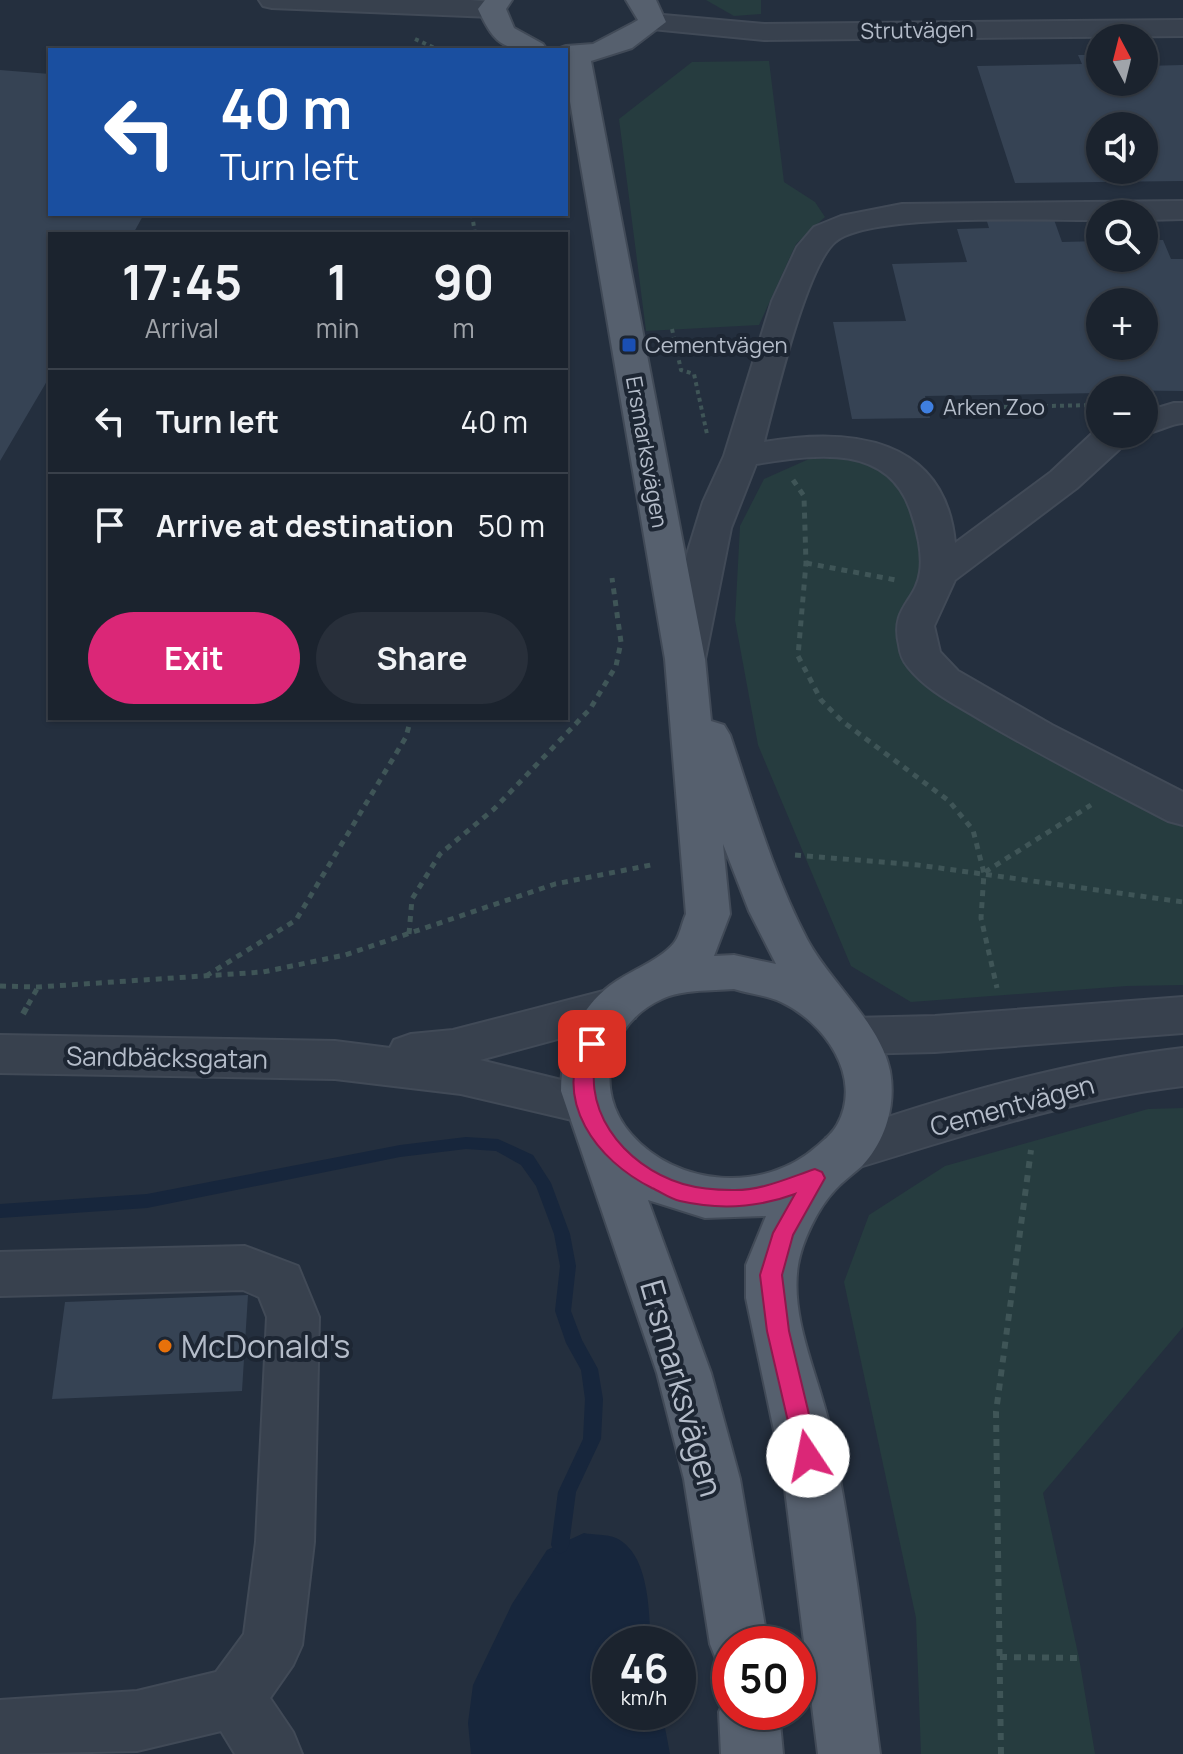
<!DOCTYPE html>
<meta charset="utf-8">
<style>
:root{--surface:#1b232e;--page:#282f3a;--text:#f1f3f6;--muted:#a0a4aa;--line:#39404a;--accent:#db2777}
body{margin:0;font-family:Manrope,sans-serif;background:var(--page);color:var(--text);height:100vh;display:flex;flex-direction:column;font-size:30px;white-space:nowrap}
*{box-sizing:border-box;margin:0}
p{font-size:26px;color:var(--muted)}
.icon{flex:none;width:44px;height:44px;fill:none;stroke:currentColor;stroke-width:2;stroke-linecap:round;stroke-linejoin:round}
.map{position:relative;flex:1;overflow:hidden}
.panel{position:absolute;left:48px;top:232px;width:520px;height:488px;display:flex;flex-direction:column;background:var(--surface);border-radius:0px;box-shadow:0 2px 6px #0004,0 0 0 2px var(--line)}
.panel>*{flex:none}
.banner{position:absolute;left:48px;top:48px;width:520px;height:168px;border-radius:0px;box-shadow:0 2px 6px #0004,0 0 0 2px var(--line);background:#1a4fa0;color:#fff;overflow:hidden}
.needle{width:52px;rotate:353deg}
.controls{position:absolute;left:1086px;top:24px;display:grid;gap:16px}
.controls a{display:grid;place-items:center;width:72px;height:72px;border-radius:50%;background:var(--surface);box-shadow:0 2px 6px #0004,0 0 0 2px var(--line);font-size:40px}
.speed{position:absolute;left:592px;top:1626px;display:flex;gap:16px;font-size:40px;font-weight:700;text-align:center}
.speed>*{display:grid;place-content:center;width:104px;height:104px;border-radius:50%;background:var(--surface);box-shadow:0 2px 6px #0004,0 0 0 2px var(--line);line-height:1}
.speed small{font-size:20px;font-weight:400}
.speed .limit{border:12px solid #d22;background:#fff;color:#111}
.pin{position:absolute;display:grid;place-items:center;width:68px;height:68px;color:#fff;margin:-34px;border-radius:16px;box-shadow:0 4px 12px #0006}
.me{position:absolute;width:88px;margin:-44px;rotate:349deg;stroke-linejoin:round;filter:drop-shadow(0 0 6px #0008)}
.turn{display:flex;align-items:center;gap:28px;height:168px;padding:0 40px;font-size:36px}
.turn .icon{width:104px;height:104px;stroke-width:2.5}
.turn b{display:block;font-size:56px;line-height:68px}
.eta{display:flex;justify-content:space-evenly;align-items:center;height:136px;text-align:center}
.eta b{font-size:48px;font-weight:700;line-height:56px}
.button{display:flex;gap:16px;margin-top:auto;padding:16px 40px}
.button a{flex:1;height:92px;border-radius:48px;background:var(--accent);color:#fff;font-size:32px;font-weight:700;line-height:92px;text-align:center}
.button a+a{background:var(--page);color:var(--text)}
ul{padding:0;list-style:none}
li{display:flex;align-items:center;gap:24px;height:104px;padding:0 40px;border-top:2px solid var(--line)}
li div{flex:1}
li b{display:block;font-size:30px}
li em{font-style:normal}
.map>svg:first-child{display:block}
.green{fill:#263c3f}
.water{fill:#17263c}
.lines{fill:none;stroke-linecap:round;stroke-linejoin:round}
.stream{fill:#17263c;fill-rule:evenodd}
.building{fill:#364354;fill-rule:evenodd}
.minor-casing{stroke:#414a57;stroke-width:4}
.major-casing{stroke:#414a57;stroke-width:4}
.path-far2{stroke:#3f5557;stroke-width:4;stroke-dasharray:4 4;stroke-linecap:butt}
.path-far1{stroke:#3f5557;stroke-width:5;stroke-dasharray:6 6;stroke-linecap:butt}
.path{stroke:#3f5557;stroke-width:6;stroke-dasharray:7 7;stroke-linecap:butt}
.minor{fill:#38414e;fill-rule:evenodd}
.major{fill:#56606e;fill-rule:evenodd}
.route{fill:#db2777;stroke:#8e194d;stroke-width:2}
.transit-dot{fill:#1a4fb4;stroke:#1d2633;stroke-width:3}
.shop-dot{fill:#3f7fe0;stroke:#1d2633;stroke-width:3}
.food-dot{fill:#e8710a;stroke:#1d2633;stroke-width:3}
.labels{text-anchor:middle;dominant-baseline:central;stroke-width:8;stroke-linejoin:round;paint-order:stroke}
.far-street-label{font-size:22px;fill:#b4bcc9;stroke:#1d2633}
.far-poi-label{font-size:22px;fill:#b4bcc9;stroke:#1d2633;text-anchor:start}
.street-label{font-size:26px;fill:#b4bcc9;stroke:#1d2633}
.near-poi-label{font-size:32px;fill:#b4bcc9;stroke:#1d2633;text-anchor:start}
.near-street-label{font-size:32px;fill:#b4bcc9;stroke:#1d2633}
</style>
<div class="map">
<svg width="1183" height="1754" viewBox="0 0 1183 1754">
<rect width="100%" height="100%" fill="#242f3e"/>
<g class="green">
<path d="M706,0H761V14L734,16Z"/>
<path d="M769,61L784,182L815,202L825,217L796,244L759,325L646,331L619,119L692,62Z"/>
<path d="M809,459H860L897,479L916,512L927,556L921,657L1183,810V985L1127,986L911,1002L851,966L758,745L735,620L740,526L764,479Z"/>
<path d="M1183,1108V1327L1043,1493L1079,1658L1095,1754H921L916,1618L844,1282L869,1215L945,1166L1148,1109Z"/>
</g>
<path class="water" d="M584,1533C593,1535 607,1534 616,1538C650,1554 649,1613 651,1644H610V1712H662L670,1754H471L468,1723L473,1685L512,1604L547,1550Z"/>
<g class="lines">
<path class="stream" d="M466,1137L498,1139L533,1155L551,1183L570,1234L576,1266L571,1311L582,1340L598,1369L603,1399L601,1439L576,1492L569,1545L566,1551L560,1554L554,1551L551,1545L558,1492L583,1439L585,1399L581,1370L566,1343L555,1311L560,1266L554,1234L536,1186L521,1165L496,1151L466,1149L400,1157L147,1208L0,1218V1204L147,1194L400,1145Z"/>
</g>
<g class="building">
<path d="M1078,55H1100V82H1144V66L1183,65V181L1015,183L977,66L1082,64ZM1100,126H1144V170H1100Z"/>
<path d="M0,70L50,74V214H144L133,234H50V376L0,461Z"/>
<path d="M1052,214L1062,242L1100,241V258H1144V240H1163L1171,259H1183V391L1100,390V393L925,396L930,418L852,419L833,322L906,321L892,264L967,262L957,229L989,228L985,215ZM1100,302H1144V346H1100Z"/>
<path d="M248,1295L242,1391L52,1399L65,1302Z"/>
</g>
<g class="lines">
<g class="minor-casing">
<g id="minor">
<path d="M259,0H470L502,3L506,9L502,15L492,17L272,8L263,6Z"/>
<path d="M652,14L764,24L1183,20V36L764,40L642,28L638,22L642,16Z"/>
<path d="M1183,201V219L1144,220V214H1100V220C1048,221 869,212 835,242C806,267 775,400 764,442C850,427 945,437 955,543L1051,472L1097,429H1100V434H1136L1077,488L955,580L934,626L940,652L958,671L1052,725L1183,792V825L1168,821C1105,788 1042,756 981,720C955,704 927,691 908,667C902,660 900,653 899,645C890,607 916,602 920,572C923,554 917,529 911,512C888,442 814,455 756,464L731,528L705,659L699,668L685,672L671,668L665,659L687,554L703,502L724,456L772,301L797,247L814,227L841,216L902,204Z"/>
<path d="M1174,403H1183V423C1169,424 1156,433 1142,434L1144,412Z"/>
<path d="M619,987L635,992L642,1005L635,1018L480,1060L602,1090L609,1104L602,1118L585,1123L461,1094L335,1079L0,1073V1035L335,1041L390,1048L394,1040L411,1034L453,1030Z"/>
<path d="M1183,997V1033L935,1052L852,1054L835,1049L828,1036L835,1023L852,1018L935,1016Z"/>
<path d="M1183,1048V1086C1066,1100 956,1138 843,1172L826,1166L818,1152L826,1138C941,1098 1061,1062 1183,1048Z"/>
<path d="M245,1246L298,1266L319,1317L314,1542L302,1645L293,1665L270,1698L293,1732L302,1754H235L221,1731L137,1751L0,1754V1700L137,1691L216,1672L244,1634L256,1542L267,1317L259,1297L243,1290L0,1296V1252Z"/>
</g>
</g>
<g class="major-casing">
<g id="major">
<path d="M485,0H512L506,9L514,28L543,44L547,50C505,50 496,48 478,9Z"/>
<path d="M626,0H656L666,22L632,48L591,61L705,659L711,721L724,725L730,735C753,803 773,874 807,939C830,983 880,1022 890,1071C896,1105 886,1140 862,1166C853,1174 843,1181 835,1190C818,1208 802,1241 798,1265C789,1322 822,1382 832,1437C853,1542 866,1648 880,1754H818L783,1473L746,1298V1265L766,1216L705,1218L648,1200L711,1373L740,1479L768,1644H730V1669L718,1664L710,1644L684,1479L657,1373L561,1091C561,1046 582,1000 623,977C638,968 663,957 674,943C680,936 682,922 686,914L665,659L566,78V50H555L566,46L593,44L633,23L638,20ZM723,844L749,911L776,964L734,955L714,956L730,914ZM734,989C749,994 767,995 781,1002C824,1022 864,1077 837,1125C832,1134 823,1141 816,1147C764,1193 677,1187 631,1134C592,1090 608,1023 662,999C683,989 711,991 734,989Z"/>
<path d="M730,1690V1712H779L783,1754H721L719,1712Z"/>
</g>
</g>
<g class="path-far2">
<path d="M415,39L439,50"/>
<path d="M472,214L475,234"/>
<path d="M672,329L681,370L694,374L707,434"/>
<path d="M956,408L1095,405"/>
</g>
<g class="path-far1">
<path d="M793,480L804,496L806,563L798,656L821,700L842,721L949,801L973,830L984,873L981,918L997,988"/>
<path d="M806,563L896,580"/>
<path d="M795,855L918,865L1183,902"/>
<path d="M985,872L1091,805"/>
<path d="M409,934L412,899L440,854L494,809L590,709L616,666L621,642L612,578"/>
<path d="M206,976L296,920L406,737L411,718"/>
<path d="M0,986L38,987L263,972L345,955L555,884L656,864"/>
<path d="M28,1005L38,987"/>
</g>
<g class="path">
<path d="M23,1014L29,1003"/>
<path d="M1000,1657L1079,1658"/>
<path d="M1001,1754L996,1412L1031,1150"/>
</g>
<use href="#minor" class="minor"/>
<use href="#major" class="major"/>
</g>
<path class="route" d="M592,1036L599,1039L601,1044C575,1105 623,1166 683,1184C697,1188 717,1190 732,1190C761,1191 788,1178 815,1169L822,1172L825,1178L793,1235L782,1275L789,1331L819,1456L816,1463L808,1467L800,1463L796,1456L767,1331L760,1275L773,1233L795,1194C757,1208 719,1210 680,1201C670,1199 661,1192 652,1188C596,1160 552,1101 585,1039Z"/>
<rect class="transit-dot" x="621" y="337" width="16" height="16" rx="4"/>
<circle class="shop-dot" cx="927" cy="407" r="8"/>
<circle class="food-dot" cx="165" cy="1346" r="8"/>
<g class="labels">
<g class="far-street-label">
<text transform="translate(917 30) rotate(-1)">Strutvägen</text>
<text transform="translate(647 452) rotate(80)">Ersmarksvägen</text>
</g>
<g class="far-poi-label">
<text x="645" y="345">Cementvägen</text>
<text x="943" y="407">Arken Zoo</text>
</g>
<g class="street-label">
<text transform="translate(167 1057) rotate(1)">Sandbäcksgatan</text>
<text transform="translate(1012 1105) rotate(-15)">Cementvägen</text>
</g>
<g class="near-poi-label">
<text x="181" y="1346">McDonald's</text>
</g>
<g class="near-street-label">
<text transform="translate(682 1388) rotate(74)">Ersmarksvägen</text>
</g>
</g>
</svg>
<div class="controls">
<a><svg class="needle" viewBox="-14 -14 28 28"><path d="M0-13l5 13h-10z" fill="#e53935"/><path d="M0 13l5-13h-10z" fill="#a0a4aa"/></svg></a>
<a><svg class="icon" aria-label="sound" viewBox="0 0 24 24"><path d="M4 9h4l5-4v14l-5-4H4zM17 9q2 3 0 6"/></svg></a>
<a><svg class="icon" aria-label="search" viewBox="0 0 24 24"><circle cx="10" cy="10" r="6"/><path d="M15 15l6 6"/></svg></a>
<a>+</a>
<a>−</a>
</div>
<div class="speed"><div>46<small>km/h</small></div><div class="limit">50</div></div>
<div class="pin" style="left:592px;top:1044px;background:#d93025"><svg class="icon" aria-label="arrive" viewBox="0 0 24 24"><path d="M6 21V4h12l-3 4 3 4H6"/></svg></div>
<svg class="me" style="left:808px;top:1456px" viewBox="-20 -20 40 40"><circle r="19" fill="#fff"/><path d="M0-13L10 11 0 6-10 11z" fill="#db2777"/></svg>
<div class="banner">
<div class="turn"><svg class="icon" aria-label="left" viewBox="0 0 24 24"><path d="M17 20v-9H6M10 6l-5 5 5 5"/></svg><div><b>40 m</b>Turn left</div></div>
</div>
<section class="panel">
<div class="eta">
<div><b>17:45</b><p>Arrival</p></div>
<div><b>1</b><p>min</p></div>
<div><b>90</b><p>m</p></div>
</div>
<ul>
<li><svg class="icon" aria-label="left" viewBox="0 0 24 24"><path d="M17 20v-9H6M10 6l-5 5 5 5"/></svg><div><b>Turn left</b></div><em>40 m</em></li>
<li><svg class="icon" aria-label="arrive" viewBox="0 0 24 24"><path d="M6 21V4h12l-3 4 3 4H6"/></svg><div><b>Arrive at destination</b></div><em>50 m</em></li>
</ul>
<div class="button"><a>Exit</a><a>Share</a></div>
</section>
</div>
